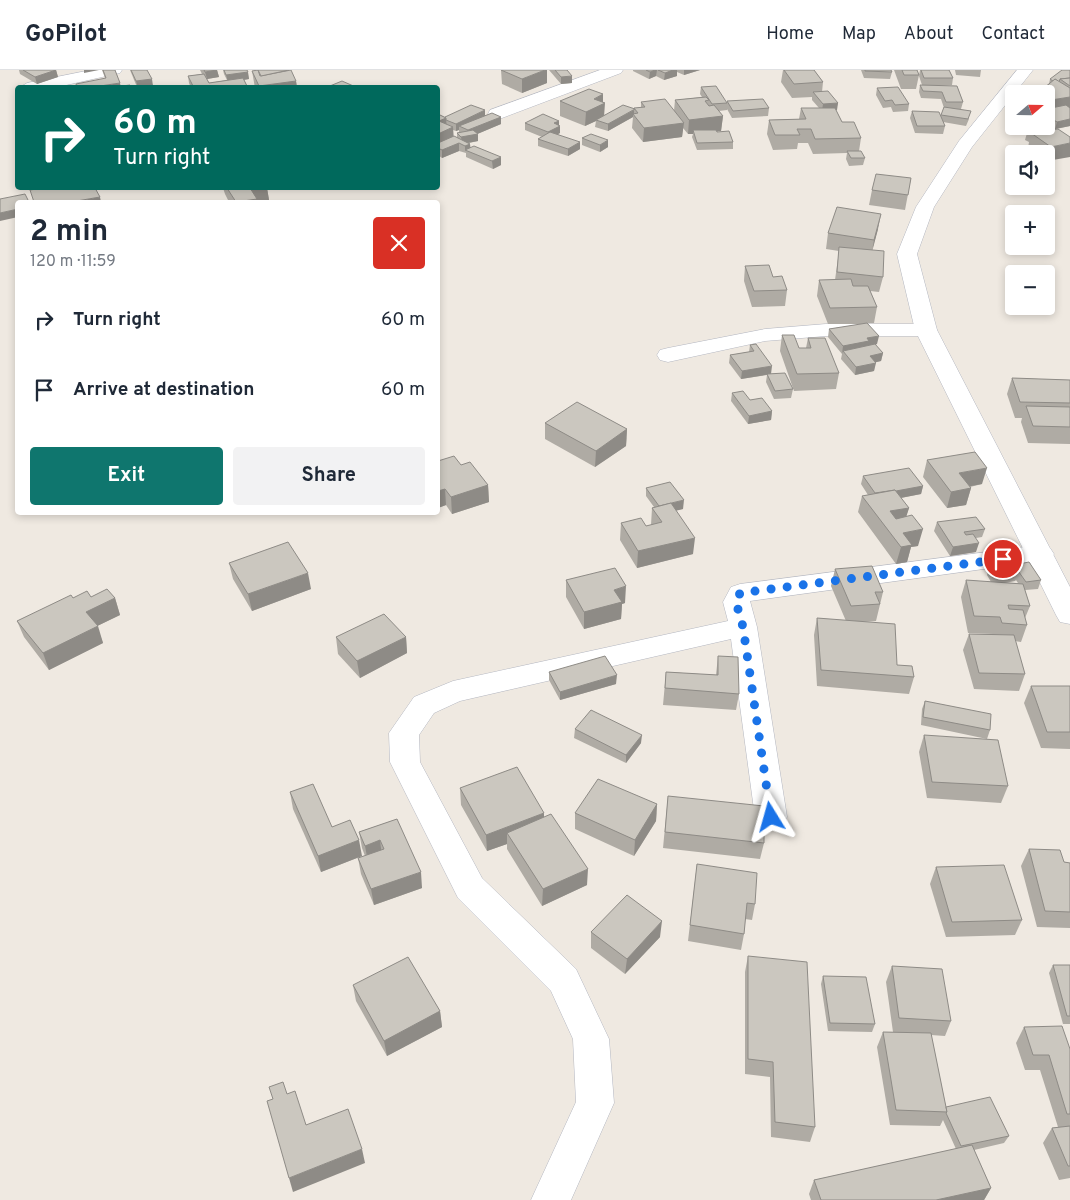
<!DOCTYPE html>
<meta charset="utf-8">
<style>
:root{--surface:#fff;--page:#f2f2f3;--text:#1f2937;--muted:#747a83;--line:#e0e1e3;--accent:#0f766e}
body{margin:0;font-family:Overpass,sans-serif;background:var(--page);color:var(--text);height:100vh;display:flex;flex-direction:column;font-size:19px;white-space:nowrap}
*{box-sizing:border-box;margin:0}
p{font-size:16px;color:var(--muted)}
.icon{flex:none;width:28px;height:28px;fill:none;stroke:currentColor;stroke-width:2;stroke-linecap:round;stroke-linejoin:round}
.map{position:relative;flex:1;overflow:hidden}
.panel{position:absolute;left:15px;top:130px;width:425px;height:315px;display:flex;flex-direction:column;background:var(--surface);border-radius:5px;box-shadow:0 2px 8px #0003}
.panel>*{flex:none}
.hud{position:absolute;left:15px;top:15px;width:425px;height:105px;border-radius:5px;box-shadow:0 2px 8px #0003;background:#00695c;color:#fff;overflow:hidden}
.needle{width:32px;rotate:70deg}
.fabs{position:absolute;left:1005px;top:15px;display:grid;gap:10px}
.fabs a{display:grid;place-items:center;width:50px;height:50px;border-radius:5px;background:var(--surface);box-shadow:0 2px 8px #0003;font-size:25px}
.pin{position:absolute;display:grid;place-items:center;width:42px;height:42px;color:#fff;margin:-21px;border:2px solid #fff;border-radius:50%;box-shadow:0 1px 5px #0007}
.me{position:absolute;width:55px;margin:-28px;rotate:352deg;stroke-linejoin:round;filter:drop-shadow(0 0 4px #0008)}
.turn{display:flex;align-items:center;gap:18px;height:105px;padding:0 15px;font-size:22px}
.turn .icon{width:65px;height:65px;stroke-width:2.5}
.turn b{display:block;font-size:35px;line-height:42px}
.round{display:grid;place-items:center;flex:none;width:52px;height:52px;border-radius:5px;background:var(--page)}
.overview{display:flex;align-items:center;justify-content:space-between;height:85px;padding:0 15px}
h1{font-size:30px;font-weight:700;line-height:38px}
.cta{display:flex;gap:10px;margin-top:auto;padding:10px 15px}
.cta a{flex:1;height:58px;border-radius:5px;background:var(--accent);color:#fff;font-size:20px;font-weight:700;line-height:58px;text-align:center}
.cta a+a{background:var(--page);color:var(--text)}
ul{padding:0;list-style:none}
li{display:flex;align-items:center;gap:15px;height:70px;padding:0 15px}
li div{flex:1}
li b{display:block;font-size:19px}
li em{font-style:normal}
header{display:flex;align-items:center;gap:30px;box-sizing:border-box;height:70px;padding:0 25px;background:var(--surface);border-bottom:1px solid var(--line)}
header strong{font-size:24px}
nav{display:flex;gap:28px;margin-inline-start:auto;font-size:18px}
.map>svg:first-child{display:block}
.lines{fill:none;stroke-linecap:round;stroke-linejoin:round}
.street-casing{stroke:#b4b7c1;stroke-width:1}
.secondary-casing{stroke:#b4b7c1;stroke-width:1}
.street{fill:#fff;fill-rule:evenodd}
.secondary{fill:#fff;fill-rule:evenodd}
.wall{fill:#afaba4;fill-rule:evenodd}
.shaded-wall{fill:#8e8b86}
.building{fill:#cbc7bf;stroke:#8e8b86}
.route{stroke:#1a73e8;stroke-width:9;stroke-dasharray:0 16.2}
</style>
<header>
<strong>GoPilot</strong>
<nav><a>Home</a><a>Map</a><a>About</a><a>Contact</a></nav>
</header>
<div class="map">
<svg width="1070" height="1130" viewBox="0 0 1070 1130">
<rect width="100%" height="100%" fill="#efe9e1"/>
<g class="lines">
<g class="street-casing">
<g id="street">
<path d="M91,0H122L120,3L53,18H19L27,13Z"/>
<path d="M600,0H623L621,3L502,48H490L488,44L490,40Z"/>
<path d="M826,254H926L934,255L937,260L934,265L926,266H826L765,271L668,292L660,290L657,285L660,280L668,278L765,259Z"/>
<path d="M1041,475L1050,478L1054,484L1050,490L750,531L757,557L787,747L782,756L771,760L760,756L755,747L731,569L460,631L434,643L419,665L420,692L482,808L576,899L609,969L614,1033L571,1130H531L576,1032L573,969L551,921L458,828L390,692L389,663L414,627L453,611L728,551L723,532L731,517L740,514Z"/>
</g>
</g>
<g class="secondary-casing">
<path id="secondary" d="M1017,0H1033L972,77L934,137L917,184L937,260L1070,517V554L1060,552L1056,545L915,260L897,184L916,137L959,71Z"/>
</g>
<use href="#street" class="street"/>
<use href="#secondary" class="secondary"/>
</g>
<g class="wall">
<path d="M19,0H56L58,7L37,14L20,4Z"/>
<path d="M102,0H115L120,13L105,8Z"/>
<path d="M130,0H147L153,16L137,17Z"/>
<path d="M200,0H219H217L219,7L207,9L209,13L227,10L224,4L223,0H247L249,9L244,10L248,18H191L189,13L188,6L202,4Z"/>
<path d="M258,0L296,11L297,18H255L252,1L259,3Z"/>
<path d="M501,0L547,13L522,23L502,14Z"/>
<path d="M549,0H567L572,13L561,14Z"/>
<path d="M633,0H700L684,5L677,2V6L664,10L656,6L649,9L633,1Z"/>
<path d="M783,0H814L823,12L822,22L838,33L836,40L842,52L861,68L859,81L865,88L863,95L849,96L846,89L847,83L813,84L808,73H798L797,79L773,80L767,64L769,50L799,49L801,38H819L812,30V27L792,28L781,12Z"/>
<path d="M861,0H891L892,2L890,9L864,8Z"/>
<path d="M894,0H917L919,5L916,19H901Z"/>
<path d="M920,0H949L953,8L952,15H922L919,6Z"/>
<path d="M955,0H981L980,7L956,5Z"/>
<path d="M1070,0V56L1056,59L1047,91L1046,84H1036L1028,78L1029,72L1025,70L1029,56H1046V24H1038L1039,22L1049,14L1050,9Z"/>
<path d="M920,15L957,16L963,32L961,39H954L969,49L966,56L943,52L945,56L943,64L915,63L910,48L912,41L941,46L944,38L941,29L921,28L919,22Z"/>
<path d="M701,17L727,33V31L769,38L768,46L732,48L727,39V40L719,41L723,46L721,61H717L733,72V79L697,80L692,67L693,64H688L683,58L682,67L643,72L632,58L633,47L608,61L595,57L596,51L585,56L560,46V31L603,32L604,45L641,37V32L674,41L675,30L702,27L700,24Z"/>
<path d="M877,18L909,34L908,41L893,42L891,37L883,38L876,25Z"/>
<path d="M438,44L445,47L485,45L501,47V54L477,64L478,71L469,73L470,77L501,95L493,99L466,87V83L459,81L442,88L438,85ZM453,60L456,61L459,60V62L457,63V68L453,66Z"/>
<path d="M559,51V55L560,63L558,64L580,79L568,86L538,76V69L542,67L525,60V53Z"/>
<path d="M582,68L608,77L600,82L582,75Z"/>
<path d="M911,108L905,140L869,135L872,120Z"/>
<path d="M223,118H267L269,130L257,132H229L225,124Z"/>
<path d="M878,159L872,180L883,207L879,222L870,221L877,237L874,253H867L877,274L875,275L883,283L881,291L875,292L874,301L855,305L841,289L842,284L828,267L829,259L862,254H828L817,226L819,210H835L839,181L826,179L828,163Z"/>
<path d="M745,196L773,207L787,220L785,236L752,237L744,211Z"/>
<path d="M782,265L799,278H806L808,268L839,303L836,319L794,321L780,281Z"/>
<path d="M750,275L771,304L793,319L791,328L774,329L766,312L767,305L741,309L729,293L730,285L749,282Z"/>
<path d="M1012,308L1070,310V374L1028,373L1021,352L1022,348H1015L1007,324Z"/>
<path d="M732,323L750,330L772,341L771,350L748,354L731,331Z"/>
<path d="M545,353L627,359L626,376L595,397L545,369Z"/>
<path d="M927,390L982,414L970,417L971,418L966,435L947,438L923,407Z"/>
<path d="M438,391L461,395L488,415L489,432L452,444L446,435L438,438Z"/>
<path d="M863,406L923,416L921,424L901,428L909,438L906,446L918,476L911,477L907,492L896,494L858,442L862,426L868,425L861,414Z"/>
<path d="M646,418L683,439L676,440L693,484L637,498L620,470L621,453L646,456L651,455L652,438L654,437L646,426Z"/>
<path d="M937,452L985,459L982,467L976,468V482L950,486L934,461Z"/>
<path d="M229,493L311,519L252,541L233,509Z"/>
<path d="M1014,495L1041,510L1038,519L1025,520L1030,536L1025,548L1027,555L1021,572L1015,571L1025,604L1019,621L974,619L963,580L969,564H993L968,563L961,527L966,510L991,512L987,505L990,496H1014ZM1016,510L1018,513H1005L1015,511Z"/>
<path d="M835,499L883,522L876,551L862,552L897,595L914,607L909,624L817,616L814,565L817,548L846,551L831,516Z"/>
<path d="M566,510L625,533L622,534L621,549L584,559L566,527Z"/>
<path d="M91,527L115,528L120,545L97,556L103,573L49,600L24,567L17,551L73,528Z"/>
<path d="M336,567H406L407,583L360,608L338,584Z"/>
<path d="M718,586L739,624L736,640L663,635L666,602L716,605Z"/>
<path d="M549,602L616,614L560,630L549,610Z"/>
<path d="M1031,616H1070V679L1041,678L1024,633Z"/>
<path d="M925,631L990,660L987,669L921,655L922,639Z"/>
<path d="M575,659L641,673L626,693L574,668Z"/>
<path d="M924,665L1008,716L1001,733L927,728L919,682Z"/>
<path d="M460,718L544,747L587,815L542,836L507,779V774L487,781L461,735Z"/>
<path d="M290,722L332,757L362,786L321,802L293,739Z"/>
<path d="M668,726L764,773L760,789L663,778Z"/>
<path d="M657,734L656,751L634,786L575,759V743Z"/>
<path d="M397,749L422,818L374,835L361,804L358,788L365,786L362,778L359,762Z"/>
<path d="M1029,779L1064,792L1070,793V858L1037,857L1021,796Z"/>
<path d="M697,794L755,834L752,850L745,849L744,864L741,880L688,871Z"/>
<path d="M936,797L1022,850L1015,865L946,867L930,814Z"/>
<path d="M591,862L660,867L625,904L591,878Z"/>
<path d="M748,886L815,1057L810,1072L771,1067L770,1007L745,1004V902Z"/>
<path d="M1053,895H1070V954H1063L1049,903Z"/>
<path d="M892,896L951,951L945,966L931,965L946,1037L1009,1066L1004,1073L974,1080L991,1118L984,1130H811L809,1124L814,1110L956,1079L943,1050L940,1056L890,1055L877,977L883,962H893L886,912Z"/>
<path d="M823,906L875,954L872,962L828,961L821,914Z"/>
<path d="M353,915L440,941L442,957L387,986L356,931Z"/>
<path d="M1024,957L1070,979V1108L1059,1110L1043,1073L1052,1058L1058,1057L1040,1000H1025L1016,973Z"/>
</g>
<g class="shaded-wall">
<path d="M56,0L58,7L37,14L35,7Z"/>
<path d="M84,0H99L84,3Z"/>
<path d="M213,0H219H217L219,7L207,9L205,2Z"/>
<path d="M545,0H547V13L522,23V9Z"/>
<path d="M655,0H657L656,6L649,9L650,2Z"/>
<path d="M673,0H677V6L664,10L665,3Z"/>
<path d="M684,0H700L684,5Z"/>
<path d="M248,2L249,9L228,12L226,5Z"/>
<path d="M572,6V13L561,14V7Z"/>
<path d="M152,9L153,16L138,18L136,11Z"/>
<path d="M296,11L297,18H259V16Z"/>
<path d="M120,13L121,18H87Z"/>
<path d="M603,24V34L605,33L604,47L596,50V51L585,56L586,42L594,29Z"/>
<path d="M1070,27V40L1047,45L1051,30Z"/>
<path d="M838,33L837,40L822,41L823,34Z"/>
<path d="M485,40V47L459,56V60L456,61V54Z"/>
<path d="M634,40V45L633,44V47L608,61V54Z"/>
<path d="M723,46L721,61L694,63L693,60V64H688L689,50Z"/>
<path d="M501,47V54L475,65L478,64V71L462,74L461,67L468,60Z"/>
<path d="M446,48L447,60L453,57L454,71L438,78V64L439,51Z"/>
<path d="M1070,49V56L1055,59L1057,52Z"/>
<path d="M559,51V57L560,56V63L548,69V62L554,53Z"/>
<path d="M684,53L682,67L643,72L644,58Z"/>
<path d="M608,70V77L600,82V75Z"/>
<path d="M580,72V79L568,86V79Z"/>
<path d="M459,73V81L442,88V80Z"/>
<path d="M1070,73V87L1047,91L1051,77Z"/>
<path d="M470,74L471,81L465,80V84V76Z"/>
<path d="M501,87V95L493,99L492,91Z"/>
<path d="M250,118H267L269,130L257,132H239Z"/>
<path d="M100,127L101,132H71Z"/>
<path d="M18,139V147L0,151V143Z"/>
<path d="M881,144L878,159L871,186L874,170Z"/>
<path d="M879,266L877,274L843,281L842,284L843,276L867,268Z"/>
<path d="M883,283L881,291L868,294L870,286Z"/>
<path d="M876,293L874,301L855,305L856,297Z"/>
<path d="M772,296L771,304L741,309L742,301Z"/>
<path d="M772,341L771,350L748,354L749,346Z"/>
<path d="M627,359L626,376L595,397L596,381Z"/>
<path d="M987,398L982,414L955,419L959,403Z"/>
<path d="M488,415L489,432L452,444L451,427Z"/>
<path d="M923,416L921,424L874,433L876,424Z"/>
<path d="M971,418L966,435L947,438L951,422Z"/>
<path d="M445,419L446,435L438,438V421Z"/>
<path d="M684,430L683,439L659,445L660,436Z"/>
<path d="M909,438L904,454L886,458L890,441Z"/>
<path d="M923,459L918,476L911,477L907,492L896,494L901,477L903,463Z"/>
<path d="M695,468L693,484L637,498L638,481Z"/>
<path d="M979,473L976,482L950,486L953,477Z"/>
<path d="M308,503L311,519L252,541L248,524Z"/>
<path d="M626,516L625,533L622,534L621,549L584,559V542L614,520Z"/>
<path d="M115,528L120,545L91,559L86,542Z"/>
<path d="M98,556L103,573L49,600L43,583Z"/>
<path d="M406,567L407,583L360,608L357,591Z"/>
<path d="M617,605L616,614L560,630V622Z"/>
<path d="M642,665L641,673L626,693V685Z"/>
<path d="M657,734L656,751L634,786L635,770Z"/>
<path d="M544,743V759L507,763V774L487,781L486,765Z"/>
<path d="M359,770L362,786L321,802L318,786Z"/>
<path d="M380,770L382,787L368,792L365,776Z"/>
<path d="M588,799L587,815L542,836L543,819Z"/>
<path d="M421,802L422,818L374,835L371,819Z"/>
<path d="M662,851L660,867L625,904L627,889Z"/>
<path d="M440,941L442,957L387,986L384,971Z"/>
<path d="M362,1079L365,1093L293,1122L289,1108Z"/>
<path d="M991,1118L984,1130H936Z"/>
</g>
<g class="building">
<path d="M23,0H56L35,7Z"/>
<path d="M103,0H115L120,13L87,18H77L76,14L106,8Z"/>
<path d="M131,0H147L152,9L136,11Z"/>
<path d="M204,0H217L205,2Z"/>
<path d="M224,0H247L248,2L226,5Z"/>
<path d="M258,0L260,6L291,0L296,11L259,16L252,1Z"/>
<path d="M258,0H289L261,6Z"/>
<path d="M501,0H545L522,9Z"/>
<path d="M555,0H567L572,6L561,7Z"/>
<path d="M646,0H655L650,2Z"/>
<path d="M658,0H673L665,3Z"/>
<path d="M784,0H814L823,12L794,14Z"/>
<path d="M865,0H891L892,2L865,1Z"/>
<path d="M902,0H917L919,5H904Z"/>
<path d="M921,0H949L953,8H924Z"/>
<path d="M1062,0H1070V8L1060,9L1059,12L1055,9L1053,11L1050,9Z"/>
<path d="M204,4L209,13L243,8L248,18H212L211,16L203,18H194L188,6Z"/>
<path d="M1070,8V16L1060,9Z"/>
<path d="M1055,9L1070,18V27L1051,30L1046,28V24H1041L1039,22Z"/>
<path d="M342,11L358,18H325Z"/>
<path d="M130,15L131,18H122V16Z"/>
<path d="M151,15L152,18H134Z"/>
<path d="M920,15L957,16L963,32H946L942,22L923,21Z"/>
<path d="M716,16L727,33L712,34L701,17Z"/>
<path d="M898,17L909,34L895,35L892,30L885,31L877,18Z"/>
<path d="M589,19L603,24L594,29L605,33L586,42L560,31Z"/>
<path d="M828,21L838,33L823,34L813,22Z"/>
<path d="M706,27L709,30L705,31L709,36L714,35L723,46L689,50L675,30Z"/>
<path d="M665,29L684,53L644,58L633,44L638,43L634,38L645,37L641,32Z"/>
<path d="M763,29L769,38L733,41L727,31Z"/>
<path d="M471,35L485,40L456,54L446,50V48L445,47Z"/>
<path d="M623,35L635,39L608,54L596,50Z"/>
<path d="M1066,35L1070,38V49L1057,52L1046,45V39Z"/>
<path d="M944,37L971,41L968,49L941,45Z"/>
<path d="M801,38H835L842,52H854L861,68L815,69L811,59H797L800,65H775L769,50L806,49Z"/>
<path d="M912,41L939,42L945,56H917Z"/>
<path d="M492,43L501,47L468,60L459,56Z"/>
<path d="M438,44L446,48L439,51L453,57L438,64Z"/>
<path d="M543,44L559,51L554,53L560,56L548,62L525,53Z"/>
<path d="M1046,50L1056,59L1048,60L1042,56H1046Z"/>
<path d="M1030,56H1042L1048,60L1058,59L1070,67V73L1051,77L1031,63L1039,62Z"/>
<path d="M473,60L478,64L461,67L457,63Z"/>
<path d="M693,60H716L717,62L729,61L733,72L697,73Z"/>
<path d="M550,62L580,72L568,79L538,69Z"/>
<path d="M591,64L608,70L600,75L582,68Z"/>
<path d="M454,66L470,74L465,76L459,73L442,80L438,78V73Z"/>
<path d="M474,76L501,87L492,91L465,80Z"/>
<path d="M847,81H861L865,88H851Z"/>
<path d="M876,104L911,108L908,125L872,120Z"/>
<path d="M43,118H95L100,127L71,132H34L30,120Z"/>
<path d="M227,118H255H250L257,129L236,132Z"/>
<path d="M25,124L29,132H18V139L0,143V129Z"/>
<path d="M837,137L881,144L874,170L828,163Z"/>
<path d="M839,177L884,181L883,207L837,202Z"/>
<path d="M769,195L773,207L782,206L787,220L754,221L745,196Z"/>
<path d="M851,209L853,216H868L877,237L830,238L819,210Z"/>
<path d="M867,253L879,266L867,268L869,271L843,276L829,259Z"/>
<path d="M782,265H794L799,278H811L808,268H825L839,303L797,304Z"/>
<path d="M756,274L772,296L742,301L730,285L754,281L750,275Z"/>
<path d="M875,274L883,283L870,286L876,293L856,297L843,281Z"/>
<path d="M785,303L793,319L775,321L767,304Z"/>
<path d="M1012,308L1070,310V333L1020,332Z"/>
<path d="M743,321L750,330L762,328L772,341L749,346L732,323Z"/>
<path d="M577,332L627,359L596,381L545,353Z"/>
<path d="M1026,336L1070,337V357L1033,356Z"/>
<path d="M975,382L987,398L959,403L971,418L951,422L927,390Z"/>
<path d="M454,386L461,395L470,392L488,415L451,427L445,419L438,421V391Z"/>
<path d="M909,398L923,416L896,421L895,420L875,423L863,406Z"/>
<path d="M670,412L684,430L659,436L646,418Z"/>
<path d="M895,420L909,438L890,441L896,449L912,445L923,459L903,463L912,475L901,477L862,426Z"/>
<path d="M671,433L695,468L638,481L621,453L641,448L646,456L662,452L652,438Z"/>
<path d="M976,447L985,459L964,462L966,465L973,464L979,473L953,477L937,452Z"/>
<path d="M288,472L308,503L248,524L229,493Z"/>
<path d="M1029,492L1041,510L1026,512L1014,495Z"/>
<path d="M1012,493L1018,503L996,506L990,496Z"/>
<path d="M872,496L883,522H875L880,534L851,536L835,499Z"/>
<path d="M615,498L626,516L614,520L622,532L584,542L566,510Z"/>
<path d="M966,510L1023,514L1030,536L1008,535L1009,539L1023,540L1027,555L1002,553L1000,547L974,546Z"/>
<path d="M107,519L115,528L86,542L98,556L43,583L17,551L71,525L73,528L87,521L91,527Z"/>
<path d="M384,544L406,567L357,591L336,567Z"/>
<path d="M817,548L895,554L897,595L912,596L914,607L821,600Z"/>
<path d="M969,564L1014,565L1025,604L979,603Z"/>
<path d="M605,586L617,605L560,622L549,602Z"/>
<path d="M718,586L738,587L739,624L665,618L666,602L718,605Z"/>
<path d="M1031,616H1070V662H1047Z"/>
<path d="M925,631L991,644L990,660L923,647Z"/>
<path d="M591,640L642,665L626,685L575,659Z"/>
<path d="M924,665L998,670L1008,716L932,712Z"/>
<path d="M517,697L544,743L486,765L460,718Z"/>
<path d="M598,709L657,734L635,770L575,743Z"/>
<path d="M313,714L332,757L350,750L359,770L318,786L290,722Z"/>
<path d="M668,726L764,736V773L665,762Z"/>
<path d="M551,744L588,799L543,819L507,763Z"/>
<path d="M397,749L421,802L371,819L358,788L384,779L380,770L365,776L359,762Z"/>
<path d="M1029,779L1060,780L1064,792L1070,793V842L1045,841Z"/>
<path d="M697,794L757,803L755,834L747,833L744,864L690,855Z"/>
<path d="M1004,795L1022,850L952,852L936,797Z"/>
<path d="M627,825L662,851L627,889L591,862Z"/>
<path d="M748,886L807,892L815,1057L775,1052L773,992L748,989Z"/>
<path d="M408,887L440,941L384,971L353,915Z"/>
<path d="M1053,895H1070V946H1067Z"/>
<path d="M892,896L942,899L951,951L899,948Z"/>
<path d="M823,906L866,907L875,954L830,953Z"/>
<path d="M1062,956L1070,979V1044H1067L1049,985H1033L1024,957Z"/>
<path d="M883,962L931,963L947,1042L896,1040Z"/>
<path d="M283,1012L287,1024L295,1021L306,1055L348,1039L362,1079L289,1108L267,1031L273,1029L269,1017Z"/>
<path d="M990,1027L1009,1066L961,1076L946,1043L947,1042L946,1037Z"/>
<path d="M1070,1056V1096H1068L1052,1058Z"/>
<path d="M972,1075L991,1118L936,1130H821L814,1110Z"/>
</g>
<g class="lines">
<path class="route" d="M771,747L743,557L736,532L740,523L1003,489"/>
</g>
</svg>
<div class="fabs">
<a><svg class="needle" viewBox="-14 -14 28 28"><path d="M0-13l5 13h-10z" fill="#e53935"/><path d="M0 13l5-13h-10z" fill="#747a83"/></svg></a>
<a><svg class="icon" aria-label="sound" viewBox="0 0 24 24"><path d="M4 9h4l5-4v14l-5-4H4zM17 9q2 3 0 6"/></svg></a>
<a>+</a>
<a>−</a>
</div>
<div class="pin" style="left:1003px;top:489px;background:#d93025"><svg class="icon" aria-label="arrive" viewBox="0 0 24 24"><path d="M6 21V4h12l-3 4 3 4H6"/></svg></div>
<svg class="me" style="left:771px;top:747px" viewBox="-20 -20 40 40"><path d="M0-17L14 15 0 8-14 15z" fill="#1a73e8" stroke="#fff" stroke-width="4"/></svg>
<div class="hud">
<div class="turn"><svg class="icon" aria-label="right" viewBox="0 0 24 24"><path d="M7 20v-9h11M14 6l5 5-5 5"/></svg><div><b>60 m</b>Turn right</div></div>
</div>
<section class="panel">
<div class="overview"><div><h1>2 min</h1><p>120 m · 11:59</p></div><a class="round" style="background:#d93025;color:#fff"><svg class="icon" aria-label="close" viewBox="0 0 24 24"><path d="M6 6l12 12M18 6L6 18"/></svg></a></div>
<ul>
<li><svg class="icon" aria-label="right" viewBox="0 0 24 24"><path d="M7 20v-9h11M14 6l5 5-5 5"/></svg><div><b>Turn right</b></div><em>60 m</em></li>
<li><svg class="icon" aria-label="arrive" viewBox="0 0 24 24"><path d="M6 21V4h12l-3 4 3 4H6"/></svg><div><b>Arrive at destination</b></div><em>60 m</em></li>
</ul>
<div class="cta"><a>Exit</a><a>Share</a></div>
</section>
</div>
